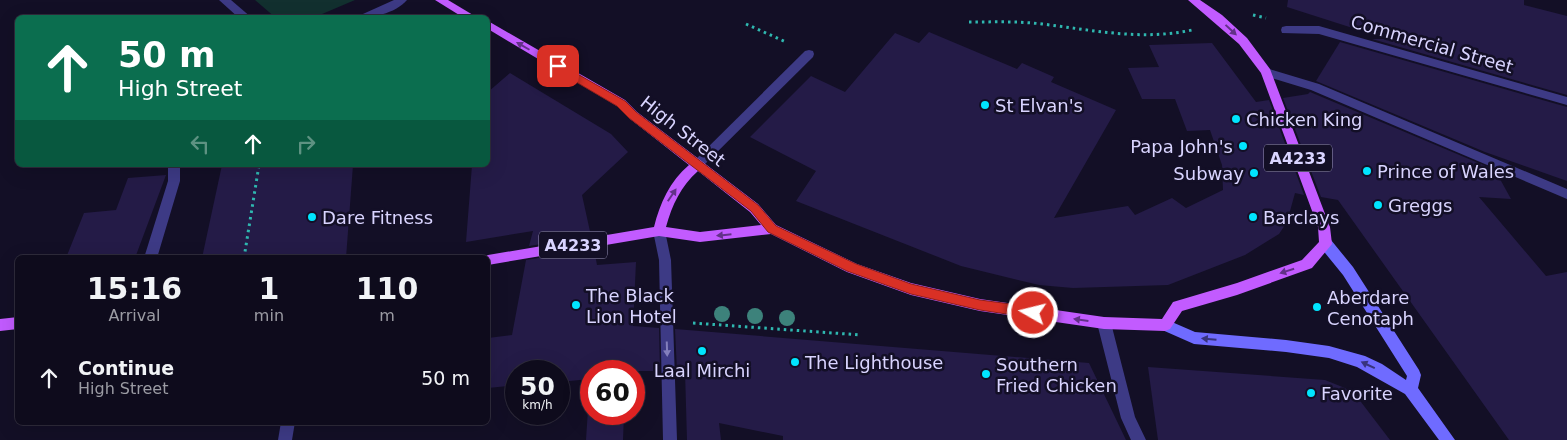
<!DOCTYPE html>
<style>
:root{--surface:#0e0b1c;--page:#171425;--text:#f1f3f6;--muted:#9b9ba3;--line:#2e2b3b}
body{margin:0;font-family:"DejaVu Sans",sans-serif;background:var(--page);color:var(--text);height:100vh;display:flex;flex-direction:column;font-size:19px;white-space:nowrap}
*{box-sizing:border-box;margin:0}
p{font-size:16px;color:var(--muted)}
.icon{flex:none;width:28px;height:28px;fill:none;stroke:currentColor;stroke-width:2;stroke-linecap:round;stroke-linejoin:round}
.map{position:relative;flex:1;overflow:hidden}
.side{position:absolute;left:15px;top:255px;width:475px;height:170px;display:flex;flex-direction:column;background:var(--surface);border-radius:8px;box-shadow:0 5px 20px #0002,0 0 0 1px var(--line)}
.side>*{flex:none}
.guide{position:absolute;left:15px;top:15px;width:475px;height:152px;border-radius:8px;box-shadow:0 5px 20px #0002,0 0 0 1px var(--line);background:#0b6e4f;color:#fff;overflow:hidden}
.speed{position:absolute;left:505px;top:360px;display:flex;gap:10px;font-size:25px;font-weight:700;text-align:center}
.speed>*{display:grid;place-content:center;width:65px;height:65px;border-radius:50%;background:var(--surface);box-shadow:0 5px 20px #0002,0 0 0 1px var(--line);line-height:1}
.speed small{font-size:12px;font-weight:400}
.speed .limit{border:8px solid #d22;background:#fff;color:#111}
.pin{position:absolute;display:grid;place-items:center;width:42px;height:42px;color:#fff;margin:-21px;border-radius:10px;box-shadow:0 2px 8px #0006}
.me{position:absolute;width:55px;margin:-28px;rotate:278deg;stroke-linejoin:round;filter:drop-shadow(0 0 4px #0008)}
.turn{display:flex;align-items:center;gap:18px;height:105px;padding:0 20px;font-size:22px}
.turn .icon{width:65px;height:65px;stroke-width:2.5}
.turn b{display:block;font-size:35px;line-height:42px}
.lanes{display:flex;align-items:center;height:48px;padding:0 20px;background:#0003;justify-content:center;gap:25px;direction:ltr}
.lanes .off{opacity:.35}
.eta{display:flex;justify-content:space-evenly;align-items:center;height:85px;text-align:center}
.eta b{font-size:30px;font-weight:800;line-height:35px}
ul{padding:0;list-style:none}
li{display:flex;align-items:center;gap:15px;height:75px;padding:0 20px}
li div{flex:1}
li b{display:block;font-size:19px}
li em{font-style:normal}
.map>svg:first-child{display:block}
.green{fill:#12302f}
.building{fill:#241b47}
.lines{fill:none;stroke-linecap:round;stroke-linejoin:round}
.path{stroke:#2fb8b0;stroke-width:3;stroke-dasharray:2.5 4;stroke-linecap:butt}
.lane{fill:#3d3a85;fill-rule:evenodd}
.street{fill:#3d3a85;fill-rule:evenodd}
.secondary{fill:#6f6bff;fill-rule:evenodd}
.primary{fill:#c25bff;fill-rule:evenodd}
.tree{fill:#3d827b}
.oneway{fill:#623188}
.oneway2{fill:#38347d}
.oneway3{fill:#837fbc}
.route{fill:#d93025;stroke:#8d1f18}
.poi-dot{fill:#00e5ff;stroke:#130f26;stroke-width:2}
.labels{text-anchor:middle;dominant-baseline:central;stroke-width:5;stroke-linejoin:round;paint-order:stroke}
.shield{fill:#130f26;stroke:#9e99be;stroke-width:1}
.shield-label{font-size:16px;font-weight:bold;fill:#d9d4ff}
.street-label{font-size:18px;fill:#d9d4ff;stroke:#130f26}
.poi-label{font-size:18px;fill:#d9d4ff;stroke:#130f26;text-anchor:start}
</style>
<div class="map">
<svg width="1567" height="440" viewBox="0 0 1567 440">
<rect width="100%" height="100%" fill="#130f26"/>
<path class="green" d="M255,0H355L315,17L276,18Z"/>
<g class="building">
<path d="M1288,0H1524V5L1567,16V95L1372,39H1387L1287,7Z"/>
<path d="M929,32L1017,69L1022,63L1054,77L1051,82L1116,110L1054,218L1128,206L1135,215L1172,198L1186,208L1223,190L1222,165L1210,130L1187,131L1175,99H1142L1128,68L1159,67L1149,45L1212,43L1256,102L1269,100L1304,195L1295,193L1287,222L1279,234L1245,255L1168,285L1073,288L1039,285L961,266L796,201L816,171L750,137L811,76L845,92L895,33L919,43Z"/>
<path d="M1340,42L1567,107V181L1485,152L1316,81Z"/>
<path d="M510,73L611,134L628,152L582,195L591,236L529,246L533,231L466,242L472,165H488V92Z"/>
<path d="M1310,92L1495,170L1511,199L1479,197L1546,276L1567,272V440H1509L1338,200L1321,197L1283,98L1308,94Z"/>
<path d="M222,165H353L346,258H202Z"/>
<path d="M166,175L135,258H66L84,213L116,210L128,178Z"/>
<path d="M594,249L597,265L636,262L633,326L659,328L660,371H591V414H624L623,440H586L590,379L559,382V371H516V385L488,388V338L512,335L526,260Z"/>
<path d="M675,329L1089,363L1126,440H783V436L719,423L721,440H687L685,371H677Z"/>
<path d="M1148,367L1325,380L1345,388L1361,402L1390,440H1158Z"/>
</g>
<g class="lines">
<g class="path">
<path d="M1253,15L1266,18"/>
<path d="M969,22C993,22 1018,21 1042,24C1093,30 1141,41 1192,30"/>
<path d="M746,24L786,42"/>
<path d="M244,258L259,165"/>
<path d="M693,323L861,335"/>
</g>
<g class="lane">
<path d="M219,0H231L252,18H239Z"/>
<path d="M394,0H407C395,14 371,18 354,18Z"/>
<path d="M809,50L813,51L814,54L813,57L701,168H693L691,165L693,162L805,51Z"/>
<path d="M1266,68L1319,84L1567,189V199L1311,90L1262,75L1261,72Z"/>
<path d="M168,165H180V181L157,258H144L168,181Z"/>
</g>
<g class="street">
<path d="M1286,26H1319L1567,97V105L1319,34L1282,33L1281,30L1282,27Z"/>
<path d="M659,226L663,227L665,231L671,260L677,440H663L659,260L653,231L655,227Z"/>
<path d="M1104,317L1109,319L1111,323L1135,417L1146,440H1131L1121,418L1097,323L1099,319Z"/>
<path d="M281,422H295L292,440H278Z"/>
</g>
<path class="secondary" d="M1326,239L1331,240L1353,267L1419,370L1421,375L1418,388L1455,440H1439L1405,394L1357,367L1329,358L1286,352L1194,344L1160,329L1158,325L1160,321L1165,319L1195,332L1286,340L1329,346L1365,356L1382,364L1406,380L1407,376L1343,275L1321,248L1320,244L1321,240Z"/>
<g class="primary">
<path d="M435,0H448L478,18H464Z"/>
<path d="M1188,0H1200L1222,15L1247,38L1270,69L1330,227L1332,244L1312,268L1237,295L1182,311L1170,329L1165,331L1104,329L980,311L911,295L847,272L771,234L700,242L659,236L488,265V258H483L488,255L654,227C660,203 670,181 689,165L629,118L617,106L488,29V21L625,100L637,112L758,204L776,225L857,264L911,283L980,299L1104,317L1162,319L1173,302L1237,283L1302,260L1319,242L1318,227L1261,73L1239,44ZM698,171L750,212L761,225L700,232L666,227C672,205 681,186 698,171Z"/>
<path d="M18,317V329L0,331V319Z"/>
</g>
</g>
<g class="tree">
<circle cx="722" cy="314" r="8"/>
<circle cx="755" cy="316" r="8"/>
<circle cx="787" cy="318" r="8"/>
</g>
<defs><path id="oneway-solid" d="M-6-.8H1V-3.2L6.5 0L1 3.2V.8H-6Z" transform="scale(1.25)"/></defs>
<g class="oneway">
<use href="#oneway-solid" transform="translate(1231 30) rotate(43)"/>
<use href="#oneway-solid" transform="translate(523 46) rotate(-150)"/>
<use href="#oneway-solid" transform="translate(672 195) rotate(-56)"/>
<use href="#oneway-solid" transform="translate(724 235) rotate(174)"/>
<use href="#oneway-solid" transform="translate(1287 271) rotate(162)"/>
<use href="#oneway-solid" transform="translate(1081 320) rotate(-172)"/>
</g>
<g class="oneway2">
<use href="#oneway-solid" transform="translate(1209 339) rotate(-175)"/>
<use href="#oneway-solid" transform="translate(1368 365) rotate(-155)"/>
</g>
<use class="oneway3" href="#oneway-solid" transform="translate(667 349) rotate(88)"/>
<path class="route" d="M558,63L625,101L636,112L758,205L776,226L856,264L911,284L980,300L1033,307L1038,309L1039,313L1038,317L1033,318L980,310L911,294L847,271L768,232L751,211L629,118L617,106L554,69L553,66Z"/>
<g class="poi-dot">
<circle cx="985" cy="105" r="5"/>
<circle cx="1236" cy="119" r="5"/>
<circle cx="1243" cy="146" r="5"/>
<circle cx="1367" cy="171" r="5"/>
<circle cx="1254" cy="173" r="5"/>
<circle cx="1378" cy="205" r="5"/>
<circle cx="312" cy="217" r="5"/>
<circle cx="1253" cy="217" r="5"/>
<circle cx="576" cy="305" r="5"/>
<circle cx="1317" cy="307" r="5"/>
<circle cx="702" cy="351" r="5"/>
<circle cx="795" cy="362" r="5"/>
<circle cx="986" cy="374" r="5"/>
<circle cx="1311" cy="393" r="5"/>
</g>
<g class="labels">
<g class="shield">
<rect x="1264" y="144.5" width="68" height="27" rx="4"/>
<rect x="539" y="231.5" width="68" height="27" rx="4"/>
</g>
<g class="shield-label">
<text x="1298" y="158">A4233</text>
<text x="573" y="245">A4233</text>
</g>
<g class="street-label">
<text transform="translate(1432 44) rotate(16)">Commercial Street</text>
<text transform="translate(683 131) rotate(38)">High Street</text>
</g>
<g class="poi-label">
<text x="995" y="105">St Elvan's</text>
<text x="1246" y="119">Chicken King</text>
<text x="1233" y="146" text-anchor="end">Papa John's</text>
<text x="1377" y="171">Prince of Wales</text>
<text x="1244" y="173" text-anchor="end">Subway</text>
<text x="1388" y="205">Greggs</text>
<text x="322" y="217">Dare Fitness</text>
<text x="1263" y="217">Barclays</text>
<text x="586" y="295">The Black<tspan x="586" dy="21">Lion Hotel</tspan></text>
<text x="1327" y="297">Aberdare<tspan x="1327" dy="21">Cenotaph</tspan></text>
<text x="805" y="362">The Lighthouse</text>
<text x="996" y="364">Southern<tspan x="996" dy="21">Fried Chicken</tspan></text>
<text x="702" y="370" text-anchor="middle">Laal Mirchi</text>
<text x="1321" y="393">Favorite</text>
</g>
</g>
</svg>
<div class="speed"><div>50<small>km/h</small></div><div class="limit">60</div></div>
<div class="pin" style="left:558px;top:66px;background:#d93025"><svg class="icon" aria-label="arrive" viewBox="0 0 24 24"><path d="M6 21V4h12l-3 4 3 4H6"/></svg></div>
<svg class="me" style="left:1033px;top:313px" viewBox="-20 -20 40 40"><circle r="17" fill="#d93025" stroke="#fff" stroke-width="3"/><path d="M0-11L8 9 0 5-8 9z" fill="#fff"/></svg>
<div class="guide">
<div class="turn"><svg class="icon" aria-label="ahead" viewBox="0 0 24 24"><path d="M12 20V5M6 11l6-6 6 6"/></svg><div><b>50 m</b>High Street</div></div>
<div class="lanes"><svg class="icon off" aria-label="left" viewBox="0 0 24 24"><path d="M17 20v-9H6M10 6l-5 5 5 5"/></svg><svg class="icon" aria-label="ahead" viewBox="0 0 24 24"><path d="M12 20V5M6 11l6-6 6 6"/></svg><svg class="icon off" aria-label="right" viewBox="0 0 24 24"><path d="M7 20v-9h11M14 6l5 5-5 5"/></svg></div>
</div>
<section class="side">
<div class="eta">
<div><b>15:16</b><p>Arrival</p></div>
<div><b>1</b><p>min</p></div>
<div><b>110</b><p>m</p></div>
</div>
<ul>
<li><svg class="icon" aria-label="ahead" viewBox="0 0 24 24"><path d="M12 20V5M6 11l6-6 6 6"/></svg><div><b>Continue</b><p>High Street</p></div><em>50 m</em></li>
</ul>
</section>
</div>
